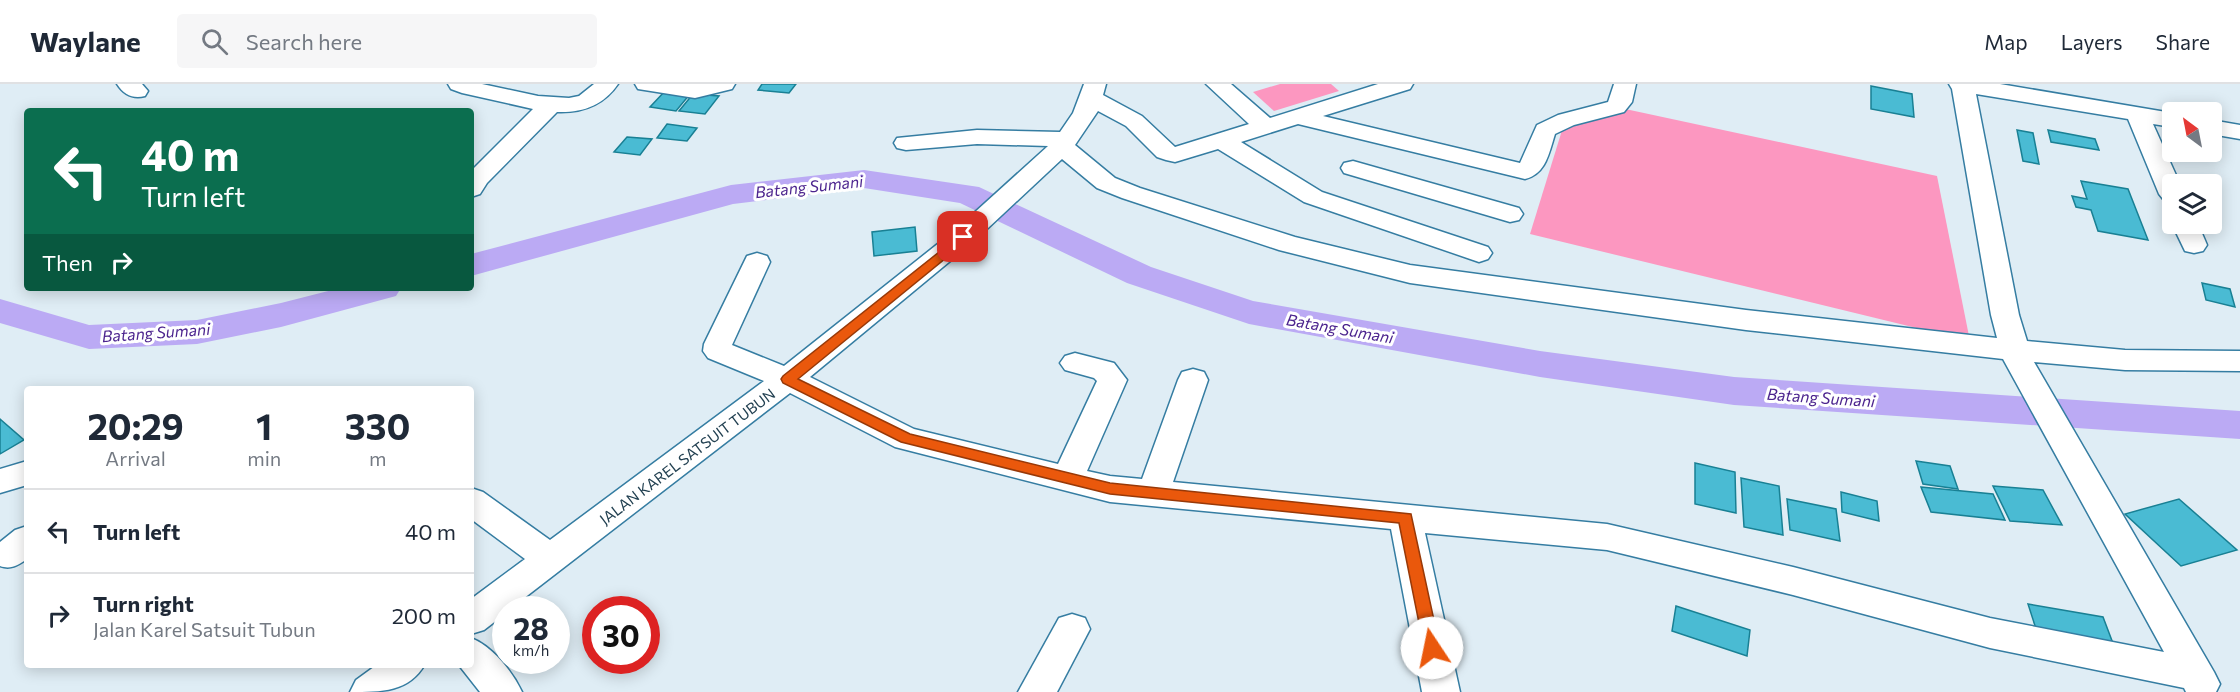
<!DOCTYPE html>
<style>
:root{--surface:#fff;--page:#f6f6f7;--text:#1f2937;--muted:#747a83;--line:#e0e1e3}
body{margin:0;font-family:Commissioner,sans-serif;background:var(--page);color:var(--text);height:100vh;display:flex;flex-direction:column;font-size:22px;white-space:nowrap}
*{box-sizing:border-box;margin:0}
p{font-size:20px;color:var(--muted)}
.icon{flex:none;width:33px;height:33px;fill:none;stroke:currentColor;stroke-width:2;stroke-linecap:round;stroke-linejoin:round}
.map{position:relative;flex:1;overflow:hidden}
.side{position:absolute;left:24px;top:302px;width:450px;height:282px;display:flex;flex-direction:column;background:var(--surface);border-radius:6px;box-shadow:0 3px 15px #0003}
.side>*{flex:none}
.banner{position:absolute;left:24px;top:24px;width:450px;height:183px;border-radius:6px;box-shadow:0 3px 15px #0003;background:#0b6e4f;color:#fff;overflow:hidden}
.needle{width:39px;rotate:328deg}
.controls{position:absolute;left:2162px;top:18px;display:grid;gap:12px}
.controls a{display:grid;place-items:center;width:60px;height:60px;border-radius:6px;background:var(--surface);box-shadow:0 3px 15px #0003;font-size:30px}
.speed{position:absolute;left:492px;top:512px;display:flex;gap:12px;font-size:30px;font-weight:700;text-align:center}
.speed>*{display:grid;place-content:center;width:78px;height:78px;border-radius:50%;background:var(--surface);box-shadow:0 3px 15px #0003;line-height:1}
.speed small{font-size:15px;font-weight:400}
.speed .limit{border:9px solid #d22;background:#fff;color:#111}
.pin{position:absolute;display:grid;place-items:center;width:51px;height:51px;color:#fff;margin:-26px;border-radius:12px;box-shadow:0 3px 9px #0006}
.me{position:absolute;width:66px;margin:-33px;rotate:349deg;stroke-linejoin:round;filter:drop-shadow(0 0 4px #0008)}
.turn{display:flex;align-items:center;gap:21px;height:126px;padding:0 18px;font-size:27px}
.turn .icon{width:78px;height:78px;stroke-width:2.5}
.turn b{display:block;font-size:42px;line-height:51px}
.then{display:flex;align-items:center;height:57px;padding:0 18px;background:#0003;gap:12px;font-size:22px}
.eta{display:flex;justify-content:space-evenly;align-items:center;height:102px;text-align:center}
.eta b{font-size:36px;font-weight:700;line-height:42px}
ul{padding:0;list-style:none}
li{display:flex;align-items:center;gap:18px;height:84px;padding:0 18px;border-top:2px solid var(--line)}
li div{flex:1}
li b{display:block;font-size:22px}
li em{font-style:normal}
header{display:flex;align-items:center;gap:36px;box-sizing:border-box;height:84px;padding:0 30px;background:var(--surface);border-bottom:2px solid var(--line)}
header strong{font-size:28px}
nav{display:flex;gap:33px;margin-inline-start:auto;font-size:21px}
.search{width:420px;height:54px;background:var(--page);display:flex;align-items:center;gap:15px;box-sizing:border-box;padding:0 21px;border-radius:6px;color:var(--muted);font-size:22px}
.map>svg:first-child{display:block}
.green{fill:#fc97c0}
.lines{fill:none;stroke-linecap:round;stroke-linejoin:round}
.river{fill:#bbaaf4;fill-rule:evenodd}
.building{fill:#4abbd3;stroke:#198094;stroke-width:1.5}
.minor-casing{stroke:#357da2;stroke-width:3}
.minor{fill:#fff;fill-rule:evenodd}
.route{fill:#ea580c;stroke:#983908;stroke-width:1.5}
.labels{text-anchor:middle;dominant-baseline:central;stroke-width:6;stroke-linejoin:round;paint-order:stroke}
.street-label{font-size:15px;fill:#224051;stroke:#fff}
.water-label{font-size:16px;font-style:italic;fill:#4c248e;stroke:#fff}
</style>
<header>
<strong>Waylane</strong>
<div class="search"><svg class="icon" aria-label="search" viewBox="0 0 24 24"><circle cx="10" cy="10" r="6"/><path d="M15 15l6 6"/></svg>Search here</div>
<nav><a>Map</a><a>Layers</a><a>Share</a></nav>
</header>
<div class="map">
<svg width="2240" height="608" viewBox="0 0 2240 608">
<rect width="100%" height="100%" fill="#dfedf5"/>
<g class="green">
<path d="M1280,0H1331L1339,7L1274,27L1253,8Z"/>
<path d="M1616,23L1937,92L1970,257L1530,150L1563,43Z"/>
</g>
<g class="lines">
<g class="river">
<path d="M864,86L979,103L1151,183L1253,217L1540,267L1734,293L2240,327V355L1734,321L1540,293L1249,240L1127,199L960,119L864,104L733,120L471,192V170L731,101Z"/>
<path d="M340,204H401L396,212L281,243L197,260L89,265L0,239V215L89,241L197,236L281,219Z"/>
</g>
</g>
<g class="building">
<path d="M762,0H796L789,9L758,6Z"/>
<path d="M1871,2L1912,10L1914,33L1871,25Z"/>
<path d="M665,7L690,10L676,27L650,23Z"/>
<path d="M693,10L719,12L705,30L679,27Z"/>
<path d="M667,40L697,44L687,57L657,54Z"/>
<path d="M2017,46L2033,49L2039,80L2023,77Z"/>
<path d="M2048,46L2095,55L2099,66L2051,58Z"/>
<path d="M627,53L652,55L640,71L614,68Z"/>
<path d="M2081,97L2128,105L2148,156L2098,147L2091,126L2076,123L2072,112L2087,115Z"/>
<path d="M915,143L917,167L874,172L872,148Z"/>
<path d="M2202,199L2230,205L2235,223L2206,216Z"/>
<path d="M0,335L24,356L0,370Z"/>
<path d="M1916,377L1950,382L1958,405L1923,400Z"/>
<path d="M1695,379L1735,388L1736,429L1695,420Z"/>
<path d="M1741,394L1779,402L1783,451L1744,443Z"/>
<path d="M1993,402L2043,406L2062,441L2010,437Z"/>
<path d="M1921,403L1993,410L2005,436L1931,428Z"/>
<path d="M1841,408L1877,417L1879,437L1842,428Z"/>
<path d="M1787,415L1836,425L1840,457L1790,446Z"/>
<path d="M2179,415L2237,466L2181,482L2125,430Z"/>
<path d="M2028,520L2103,533L2114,562L2037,548Z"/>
<path d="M1676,522L1750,546L1747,572L1672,547Z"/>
</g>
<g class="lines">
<g class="minor-casing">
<g id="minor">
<path d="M117,0H142L148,7L145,12C133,15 124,11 117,0Z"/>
<path d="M448,0H482L538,12L569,14L579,12L594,0H618C603,22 582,29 557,28L487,99L480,110L471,113V87L533,25L462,9L451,5Z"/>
<path d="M635,0H735L732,5L695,14L638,5Z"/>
<path d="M1084,0H1106L1103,11L1142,32L1175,63L1249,40L1206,0H1231L1270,34L1378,0H1413L1410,5L1323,32L1520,79L1537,41L1558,31L1608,18L1614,0H1636L1632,18L1624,28L1574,41L1555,50C1549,69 1546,90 1525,95L1298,40L1241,58L1322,108L1488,163L1492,169L1488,175L1479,178L1304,118L1218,65L1175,78L1166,76L1157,73L1126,42L1098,27L1075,61L1115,94L1140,104L1295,153L1410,181L1746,226L1997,254L1991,231L1952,5L1949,0H2000L2172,29V43L2153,40L2180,100H2172V118L2163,115L2159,110L2128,35L1976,10L2019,231L2027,257L2125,266L2240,267V287L2125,286L2034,278L2214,588L2220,600L2216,608H2186L2184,604L1990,564L1793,511L1607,466L1425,449L1460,608H1422L1391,445L1110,418L895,363L790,309L510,525H506V529L484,546L471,550V515L525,475L471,435V404L483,408L550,456L764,297L708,274L703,267L704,260L747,172L757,169L767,172L770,178L732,261L784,282L954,147L1048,62L977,60L906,66L897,64L894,59L897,54L977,46L1060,48L1073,29ZM1062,75L1097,104L1122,114L1279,166L1410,199L1746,246L2003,275L2164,568L1990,534L1793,483L1607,440L1173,398L1208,296L1204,288L1193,285L1182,288L1178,296L1142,395L1110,392L1087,387L1127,296L1114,279L1075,269L1065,272L1060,279L1065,286L1094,294L1097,297L1058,380L914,345L810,293L972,159Z"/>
<path d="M2211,36L2240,41V55L2211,50Z"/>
<path d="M1353,77L1519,124L1523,130L1519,136L1510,138L1344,89L1341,84L1344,79Z"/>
<path d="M2172,140H2198L2207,161L2203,167L2194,169L2185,167Z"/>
<path d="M27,377V401L0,409V385Z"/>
<path d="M27,442V475C18,481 11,486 0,482V458L15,446Z"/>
<path d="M1072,530L1085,534L1090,545L1057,608H1018L1059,534Z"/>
<path d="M471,554C492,562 512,587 522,608H480L458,580H471Z"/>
<path d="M378,580H425C409,608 382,608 350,608L356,596Z"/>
</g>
</g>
<use href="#minor" class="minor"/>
</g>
<path class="route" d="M963,149L969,153L968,156L798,295L910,350L1110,399L1411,430L1440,564L1438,570L1432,572L1426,570L1424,564L1399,439L1110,410L901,358L783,299L781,295L783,292Z"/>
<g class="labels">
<g class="street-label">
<text transform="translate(687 372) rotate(-37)">JALAN KAREL SATSUIT TUBUN</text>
</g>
<g class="water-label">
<text transform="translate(809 102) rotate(-6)">Batang Sumani</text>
<text transform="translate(1340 244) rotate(10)">Batang Sumani</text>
<text transform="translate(156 248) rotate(-4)">Batang Sumani</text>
<text transform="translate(1821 313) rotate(4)">Batang Sumani</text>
</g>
</g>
</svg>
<div class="controls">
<a><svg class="needle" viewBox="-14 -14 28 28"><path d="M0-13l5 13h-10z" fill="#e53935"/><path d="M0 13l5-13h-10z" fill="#747a83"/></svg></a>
<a><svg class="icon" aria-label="layers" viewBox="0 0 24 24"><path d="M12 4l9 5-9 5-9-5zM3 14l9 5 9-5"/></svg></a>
</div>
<div class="speed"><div>28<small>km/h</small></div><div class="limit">30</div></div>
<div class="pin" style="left:963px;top:153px;background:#d93025"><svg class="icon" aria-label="arrive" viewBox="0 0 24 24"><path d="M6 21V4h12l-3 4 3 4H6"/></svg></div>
<svg class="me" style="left:1432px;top:564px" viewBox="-20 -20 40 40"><circle r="19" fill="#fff"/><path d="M0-13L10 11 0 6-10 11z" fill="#ea580c"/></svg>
<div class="banner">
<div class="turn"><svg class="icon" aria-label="left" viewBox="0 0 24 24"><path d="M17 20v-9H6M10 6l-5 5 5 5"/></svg><div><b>40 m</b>Turn left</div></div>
<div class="then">Then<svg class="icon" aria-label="right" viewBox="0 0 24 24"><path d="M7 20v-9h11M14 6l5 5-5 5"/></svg></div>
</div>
<section class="side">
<div class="eta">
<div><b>20:29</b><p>Arrival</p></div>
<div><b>1</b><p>min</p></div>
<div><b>330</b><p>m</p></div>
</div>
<ul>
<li><svg class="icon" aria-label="left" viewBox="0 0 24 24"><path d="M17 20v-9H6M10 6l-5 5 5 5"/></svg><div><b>Turn left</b></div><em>40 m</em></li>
<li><svg class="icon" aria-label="right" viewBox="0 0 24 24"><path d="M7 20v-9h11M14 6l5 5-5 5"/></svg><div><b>Turn right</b><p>Jalan Karel Satsuit Tubun</p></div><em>200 m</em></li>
</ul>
</section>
</div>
